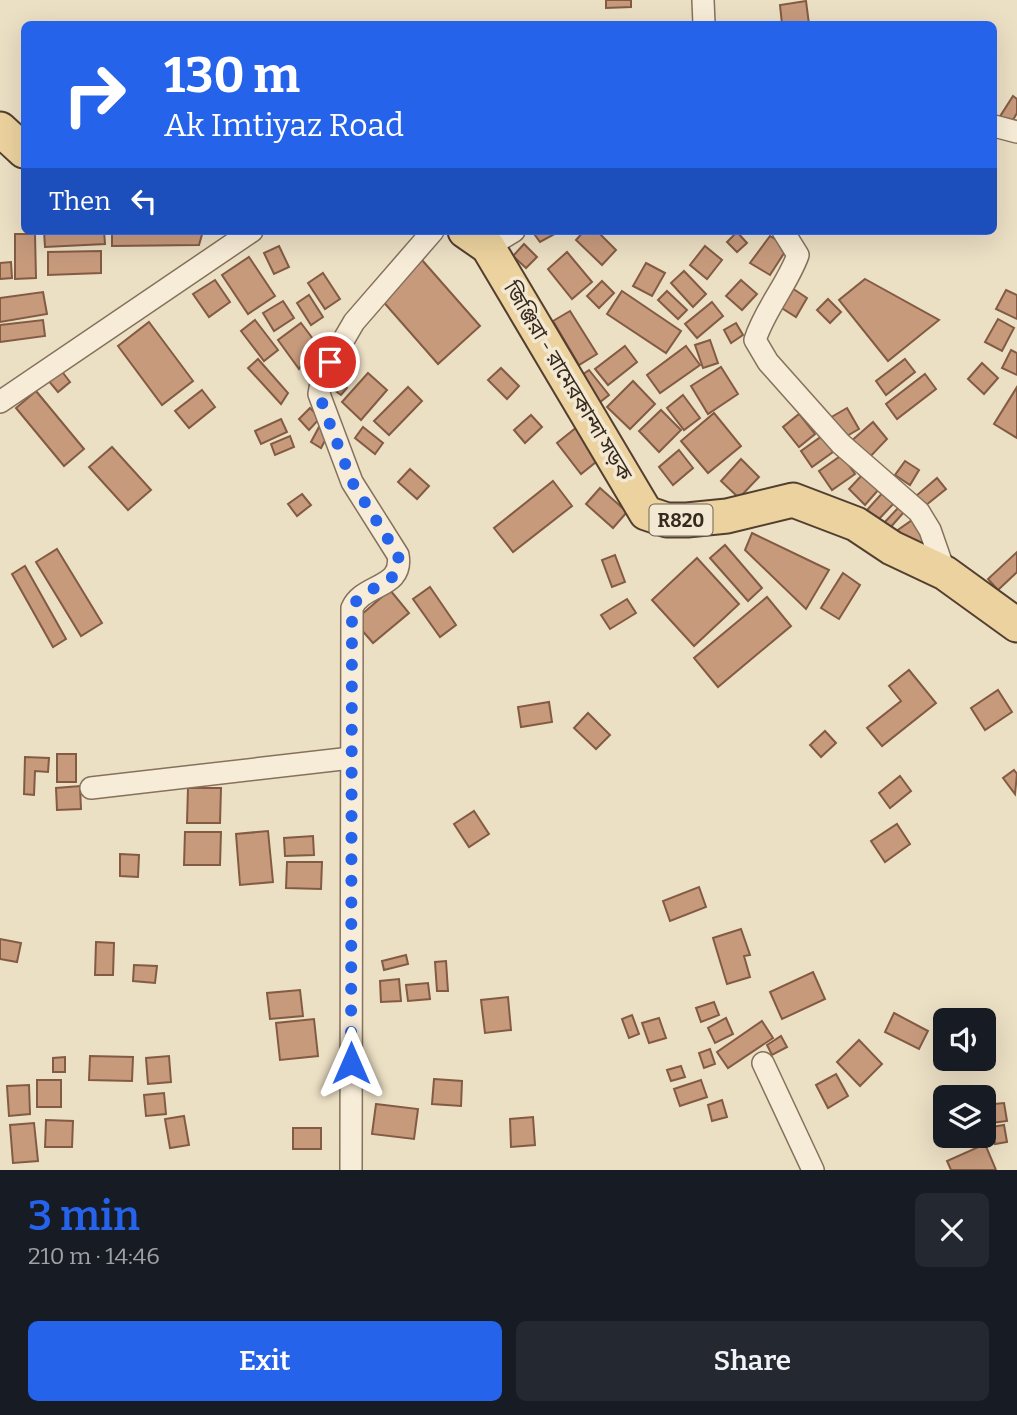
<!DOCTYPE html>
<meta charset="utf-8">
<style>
:root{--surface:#171b24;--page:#242831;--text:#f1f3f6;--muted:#9ea1a6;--accent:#2563eb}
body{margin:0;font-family:Bitter,"Noto Sans Bengali",serif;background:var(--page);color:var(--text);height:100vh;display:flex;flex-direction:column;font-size:26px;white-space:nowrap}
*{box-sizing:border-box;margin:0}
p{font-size:23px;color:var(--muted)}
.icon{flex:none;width:38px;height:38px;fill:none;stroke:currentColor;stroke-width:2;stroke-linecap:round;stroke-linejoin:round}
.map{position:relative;height:1170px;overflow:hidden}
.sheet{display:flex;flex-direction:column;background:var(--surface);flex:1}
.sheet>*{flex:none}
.hud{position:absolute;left:21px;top:21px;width:976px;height:214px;border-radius:10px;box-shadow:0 7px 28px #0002;background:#2563eb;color:#fff;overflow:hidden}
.buttons{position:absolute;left:933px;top:1008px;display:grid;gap:14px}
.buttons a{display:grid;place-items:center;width:63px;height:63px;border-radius:10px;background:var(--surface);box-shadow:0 7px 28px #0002;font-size:35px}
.pin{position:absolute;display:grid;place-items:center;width:60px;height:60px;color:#fff;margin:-30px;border:4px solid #fff;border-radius:50%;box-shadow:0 2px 7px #0007}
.me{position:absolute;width:77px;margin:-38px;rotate:0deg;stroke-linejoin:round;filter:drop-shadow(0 0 5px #0008)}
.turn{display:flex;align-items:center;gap:24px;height:147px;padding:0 28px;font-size:32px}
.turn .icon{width:91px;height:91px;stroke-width:2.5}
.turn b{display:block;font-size:49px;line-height:60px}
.then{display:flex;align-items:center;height:66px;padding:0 28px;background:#0003;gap:14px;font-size:26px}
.round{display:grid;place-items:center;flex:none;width:74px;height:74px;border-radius:10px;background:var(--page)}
.headline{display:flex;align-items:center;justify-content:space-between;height:119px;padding:0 28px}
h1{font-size:42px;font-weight:600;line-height:52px;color:var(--accent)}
.action{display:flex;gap:14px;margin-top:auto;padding:14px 28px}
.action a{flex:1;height:80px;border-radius:10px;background:var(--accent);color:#fff;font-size:28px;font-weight:600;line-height:80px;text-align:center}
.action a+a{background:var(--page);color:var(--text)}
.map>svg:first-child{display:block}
.building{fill:#c79a7c;stroke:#835b43;stroke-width:2}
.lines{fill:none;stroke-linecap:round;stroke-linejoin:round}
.street-casing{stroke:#85715c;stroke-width:24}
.primary-casing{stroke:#533f30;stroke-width:37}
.street{stroke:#f7ecd7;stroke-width:21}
.primary{stroke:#ecd29e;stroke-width:33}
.route{stroke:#2563eb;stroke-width:12;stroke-dasharray:0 21.6}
.labels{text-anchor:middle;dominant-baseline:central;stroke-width:7;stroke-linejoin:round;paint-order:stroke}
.shield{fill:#f3e9d3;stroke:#6f6355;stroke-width:2}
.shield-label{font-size:19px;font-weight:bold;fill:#36291f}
.street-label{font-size:21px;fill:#36291f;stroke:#f3e9d3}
</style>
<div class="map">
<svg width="1017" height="1170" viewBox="0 0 1017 1170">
<rect width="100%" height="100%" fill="#ebdfc4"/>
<g class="building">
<path d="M606,0H631V7L606,8Z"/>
<path d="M806,1L809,24H782L780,5Z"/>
<path d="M1013,96L1017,99V113L1010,125L999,118Z"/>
<path d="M44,231H104L105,244L45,247Z"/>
<path d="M112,231H203L199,245L112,246Z"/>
<path d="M532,231H560L540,242Z"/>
<path d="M584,231H597L616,250L602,265L576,240Z"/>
<path d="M737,232L747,243L737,252L727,242Z"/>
<path d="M15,234H35L36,278L15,279Z"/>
<path d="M770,236L788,247L770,275L750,263Z"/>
<path d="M524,244L537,257L526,268L513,256Z"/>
<path d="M279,246L289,267L274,274L264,253Z"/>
<path d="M705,246L722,260L707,279L690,265Z"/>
<path d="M101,251V273L48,275V252Z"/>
<path d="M567,252L592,282L572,299L548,269Z"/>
<path d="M249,257L275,296L248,314L222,275Z"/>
<path d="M422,260L480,326L438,364L380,298Z"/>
<path d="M11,262L12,278L0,279V263Z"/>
<path d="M646,263L665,273L652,296L633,286Z"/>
<path d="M684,271L706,294L693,307L671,283Z"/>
<path d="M323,273L340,299L325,309L308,283Z"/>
<path d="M865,279L939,320L888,361L839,300Z"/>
<path d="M215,280L230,302L209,317L193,294Z"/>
<path d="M741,280L757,294L742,310L726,296Z"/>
<path d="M602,281L614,293L599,308L587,296Z"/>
<path d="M792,288L807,298L796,317L780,307Z"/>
<path d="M1006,290L1017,295V319L996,309Z"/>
<path d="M622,291L681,331L666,353L607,314Z"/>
<path d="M667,291L687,310L678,319L658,300Z"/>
<path d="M43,292L47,314L0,322V298Z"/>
<path d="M309,295L323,317L311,325L297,303Z"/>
<path d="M828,299L841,312L830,323L817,310Z"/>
<path d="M283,301L294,318L274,331L263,313Z"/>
<path d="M712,302L723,316L697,338L685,324Z"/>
<path d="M570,311L597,354L579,365L553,321Z"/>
<path d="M998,319L1014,328L1002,351L985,342Z"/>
<path d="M43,320L45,336L0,342V325Z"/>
<path d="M255,320L278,350L264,361L241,331Z"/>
<path d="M149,322L193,381L162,405L118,346Z"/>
<path d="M301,323L316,343L299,369L278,340Z"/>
<path d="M736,323L743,335L731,343L724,330Z"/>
<path d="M710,340L718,363L703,368L695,345Z"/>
<path d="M625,346L637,362L608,385L595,369Z"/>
<path d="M686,346L700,365L660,393L647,375Z"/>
<path d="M1011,350L1017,353V375L1002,368Z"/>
<path d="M258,359L288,393L281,404L248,368Z"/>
<path d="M905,359L915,372L886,395L876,381Z"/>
<path d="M982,363L998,378L984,394L968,379Z"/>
<path d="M721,367L738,394L708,414L691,386Z"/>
<path d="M501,368L519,386L507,399L488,380Z"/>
<path d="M60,369L70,382L58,392L47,379Z"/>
<path d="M589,370L609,395L595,406L575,380Z"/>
<path d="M368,373L387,390L361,420L342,402Z"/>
<path d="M925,374L936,389L897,419L886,404Z"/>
<path d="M333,377L347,388L341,395L327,385Z"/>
<path d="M633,381L655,404L630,429L607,407Z"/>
<path d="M408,387L422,401L389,435L374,421Z"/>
<path d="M1017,387V438L994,424Z"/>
<path d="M202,390L215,407L189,428L175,411Z"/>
<path d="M36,391L84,449L64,466L16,408Z"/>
<path d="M683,395L700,418L684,430L667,408Z"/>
<path d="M310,408L320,418L309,430L299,419Z"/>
<path d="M847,408L859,429L840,440L828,419Z"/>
<path d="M661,410L681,430L659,452L639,431Z"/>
<path d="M714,413L741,446L708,473L681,441Z"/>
<path d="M799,414L815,434L799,447L783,427Z"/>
<path d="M531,415L542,427L525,443L514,430Z"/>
<path d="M281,419L287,432L261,444L255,431Z"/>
<path d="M873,422L887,439L868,459L849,443Z"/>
<path d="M319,427L329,433L321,448L311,442Z"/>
<path d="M363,427L383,443L375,454L355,438Z"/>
<path d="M577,427L601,458L581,474L557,443Z"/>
<path d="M290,436L294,447L275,455L271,444Z"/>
<path d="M822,436L833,452L812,467L801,451Z"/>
<path d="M112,447L151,490L128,510L89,467Z"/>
<path d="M679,450L693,468L673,485L659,467Z"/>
<path d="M842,455L855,474L832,490L819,471Z"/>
<path d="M741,459L759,477L739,498L721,481Z"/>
<path d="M905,461L919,470L910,485L895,475Z"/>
<path d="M410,469L429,486L417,499L398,482Z"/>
<path d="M863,474L879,489L865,505L849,489Z"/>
<path d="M937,478L946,489L925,506L916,496Z"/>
<path d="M553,481L572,506L513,552L494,528Z"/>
<path d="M600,488L627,512L613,528L586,504Z"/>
<path d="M886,489L897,500L878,520L867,510Z"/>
<path d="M302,494L311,505L297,516L288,504Z"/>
<path d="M899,507L904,512L889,529L883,524Z"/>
<path d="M915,518L929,539L908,552L895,532Z"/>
<path d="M752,533L829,570L806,609L745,550Z"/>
<path d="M725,545L762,588L748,601L710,558Z"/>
<path d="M57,549L102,623L81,636L36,562Z"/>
<path d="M1017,552V572L998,590L988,579Z"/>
<path d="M615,555L625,582L612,587L602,560Z"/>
<path d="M697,558L739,604L694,646L652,600Z"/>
<path d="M25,566L66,639L53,647L12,574Z"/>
<path d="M843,573L860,585L839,619L821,608Z"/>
<path d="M430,587L456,625L440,637L413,599Z"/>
<path d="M390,590L409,613L373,643L354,621Z"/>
<path d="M767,597L791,626L718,687L694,658Z"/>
<path d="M627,599L636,613L610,629L601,615Z"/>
<path d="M909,670L936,703L882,746L867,728L901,701L889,686Z"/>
<path d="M998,690L1012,712L985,730L971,708Z"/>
<path d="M549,702L552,722L521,727L518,707Z"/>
<path d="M588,713L610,735L596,749L574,728Z"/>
<path d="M825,731L836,743L821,757L810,745Z"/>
<rect x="57" y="754" width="19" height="28"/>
<path d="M25,757L49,758L48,772L35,771L34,795L24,794Z"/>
<path d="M1014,770L1017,774L1015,794L1003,778Z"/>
<path d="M900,776L911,791L890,808L879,793Z"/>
<path d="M80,786L81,809L57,810L56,788Z"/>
<path d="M188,788H221L220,823H187Z"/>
<path d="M474,811L489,834L469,847L454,824Z"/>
<path d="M897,824L910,844L885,862L871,841Z"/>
<path d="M268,831L273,882L240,885L236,834Z"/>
<path d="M185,832H221L220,865H184Z"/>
<path d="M313,836L314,855L285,856L284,838Z"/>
<path d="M120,854L139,855L138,877L120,876Z"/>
<path d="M287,862H322L321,889L286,888Z"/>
<path d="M699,887L706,907L670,921L663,901Z"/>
<path d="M741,929L750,955L744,956L750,977L727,984L713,938Z"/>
<path d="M0,939L21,943L17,962L0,959Z"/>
<path d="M96,942L114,943L113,975H95Z"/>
<path d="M406,955L408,964L384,970L382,961Z"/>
<path d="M446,961L448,991H437L435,962Z"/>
<path d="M134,965L157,966L155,983L133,981Z"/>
<path d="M813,972L825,999L782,1019L770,992Z"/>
<path d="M399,979L401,1001L381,1002L380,981Z"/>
<path d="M428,983L430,999L408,1001L406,985Z"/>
<path d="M300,990L303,1016L270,1019L267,993Z"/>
<path d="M508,997L511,1030L485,1033L481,1000Z"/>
<path d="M714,1002L719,1015L701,1022L696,1008Z"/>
<path d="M894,1013L928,1031L919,1049L885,1032Z"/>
<path d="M632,1015L639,1034L629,1038L622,1019Z"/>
<path d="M659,1018L666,1038L649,1043L642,1023Z"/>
<path d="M726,1018L733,1034L715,1043L708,1028Z"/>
<path d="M314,1019L318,1056L280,1060L276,1023Z"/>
<path d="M762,1021L773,1038L728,1068L717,1052Z"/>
<path d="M781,1036L787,1047L772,1055L767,1045Z"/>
<path d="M859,1040L882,1064L860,1086L837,1062Z"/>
<path d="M710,1049L715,1064L704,1068L699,1053Z"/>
<path d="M90,1056L133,1057L132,1081L89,1080Z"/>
<path d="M169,1056L171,1082L148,1084L146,1058Z"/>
<path d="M65,1057V1072H53V1058Z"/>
<path d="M681,1066L685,1077L671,1081L667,1070Z"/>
<path d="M836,1074L848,1096L828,1108L816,1085Z"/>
<path d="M434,1079L462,1081L461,1106L432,1104Z"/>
<rect x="37" y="1080" width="24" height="27"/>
<path d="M701,1080L707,1097L680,1106L674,1089Z"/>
<path d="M29,1085L30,1114L9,1116L7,1086Z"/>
<path d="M164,1093L166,1114L146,1116L144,1095Z"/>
<path d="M722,1100L727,1117L712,1121L708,1105Z"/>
<path d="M1004,1103L1007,1121L984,1124V1105Z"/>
<path d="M376,1104L418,1109L414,1139L372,1134Z"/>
<path d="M184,1116L189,1145L170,1148L165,1119Z"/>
<path d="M533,1117L535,1145L511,1147L510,1119Z"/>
<path d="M46,1120L73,1121L72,1147H45Z"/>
<path d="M34,1123L38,1161L13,1163L10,1125Z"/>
<path d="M1004,1125L1007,1142L995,1144L991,1127Z"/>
<rect x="293" y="1128" width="28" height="21"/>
<path d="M985,1144L996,1170H951L947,1161Z"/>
</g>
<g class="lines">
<g class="street-casing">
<g id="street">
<path d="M703,0L704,24"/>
<path d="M994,126L1017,132"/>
<path d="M783,231L798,255C787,285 765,309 755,340L768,362L841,444L919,512L930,530L945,573"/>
<path d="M488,247L514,231"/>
<path d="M0,402L252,231"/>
<path d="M91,788L351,758"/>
<path d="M763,1063L813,1170"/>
<path d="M351,1170L352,608C363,583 404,589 398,555L352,482L319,394L322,377L354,322L433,231"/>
</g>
</g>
<g class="primary-casing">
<g id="primary">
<path d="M0,129L24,151"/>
<path d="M465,231L488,247L646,513L667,520H687L727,516L793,500L856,524L892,548L945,573L1017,625"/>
</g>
</g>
<use href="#street" class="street"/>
<use href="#primary" class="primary"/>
</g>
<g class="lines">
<path class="route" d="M330,362C322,377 318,389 323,406L352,482L398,555C404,588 363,583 352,608L351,1063"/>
</g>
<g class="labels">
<rect class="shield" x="649.5" y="504.5" width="63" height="31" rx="5"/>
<g class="shield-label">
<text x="681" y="520">R820</text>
</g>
<g class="street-label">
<text transform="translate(568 381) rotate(59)">জিঞ্জিরা - রামেরকান্দা সড়ক</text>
</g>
</g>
</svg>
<div class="buttons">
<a><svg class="icon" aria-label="sound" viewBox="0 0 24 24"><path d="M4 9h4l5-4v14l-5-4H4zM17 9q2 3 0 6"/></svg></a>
<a><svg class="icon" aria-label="layers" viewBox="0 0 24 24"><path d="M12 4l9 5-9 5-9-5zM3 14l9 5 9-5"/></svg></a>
</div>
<div class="pin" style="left:330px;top:362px;background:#d93025"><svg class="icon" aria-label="arrive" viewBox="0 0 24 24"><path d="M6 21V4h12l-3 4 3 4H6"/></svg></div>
<svg class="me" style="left:351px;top:1063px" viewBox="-20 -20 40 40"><path d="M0-17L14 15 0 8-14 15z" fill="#2563eb" stroke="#fff" stroke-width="4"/></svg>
<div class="hud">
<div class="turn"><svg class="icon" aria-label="right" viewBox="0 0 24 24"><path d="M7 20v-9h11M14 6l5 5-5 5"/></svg><div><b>130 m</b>Ak Imtiyaz Road</div></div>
<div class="then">Then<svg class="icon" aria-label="left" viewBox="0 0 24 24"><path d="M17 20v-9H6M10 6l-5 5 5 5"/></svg></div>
</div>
</div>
<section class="sheet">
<div class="headline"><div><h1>3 min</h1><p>210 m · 14:46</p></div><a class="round"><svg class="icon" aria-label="close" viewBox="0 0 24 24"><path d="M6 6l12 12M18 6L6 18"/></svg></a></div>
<div class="action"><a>Exit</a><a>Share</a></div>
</section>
